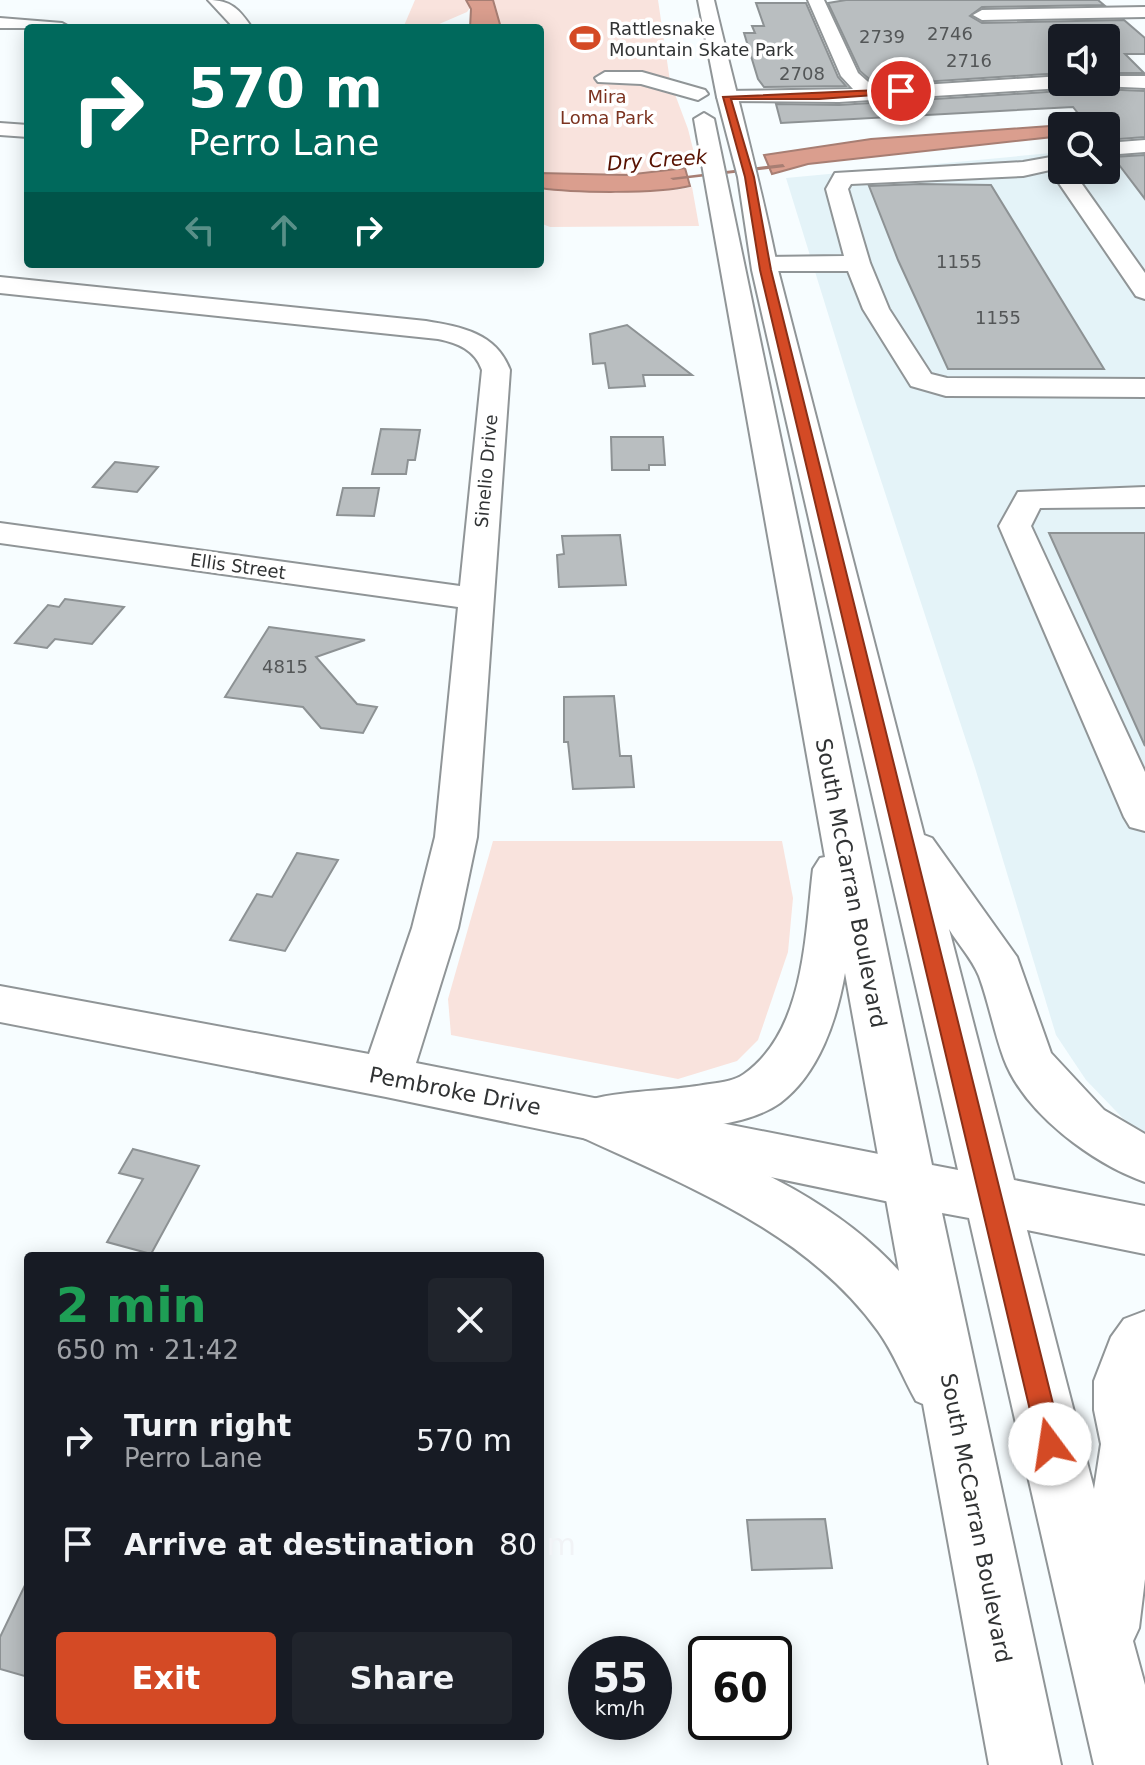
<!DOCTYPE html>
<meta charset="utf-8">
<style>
:root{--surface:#171b24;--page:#20242c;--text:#f1f3f6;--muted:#9ea1a6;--accent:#d44a25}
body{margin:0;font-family:"DejaVu Sans",sans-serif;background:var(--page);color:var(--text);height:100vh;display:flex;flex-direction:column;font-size:30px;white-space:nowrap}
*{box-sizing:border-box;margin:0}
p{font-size:26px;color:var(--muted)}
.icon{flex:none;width:44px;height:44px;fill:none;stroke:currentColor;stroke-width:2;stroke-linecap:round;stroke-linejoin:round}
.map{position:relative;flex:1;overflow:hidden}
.drawer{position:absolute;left:24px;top:1252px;width:520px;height:488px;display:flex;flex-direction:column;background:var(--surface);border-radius:8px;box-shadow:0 4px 20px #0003}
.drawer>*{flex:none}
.hud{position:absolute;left:24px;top:24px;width:520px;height:244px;border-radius:8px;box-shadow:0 4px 20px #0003;background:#00695c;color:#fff;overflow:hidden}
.tools{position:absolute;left:1048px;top:24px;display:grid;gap:16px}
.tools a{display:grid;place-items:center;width:72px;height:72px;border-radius:8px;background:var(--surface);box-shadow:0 4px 20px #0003;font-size:40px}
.speed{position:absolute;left:568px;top:1636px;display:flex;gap:16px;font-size:40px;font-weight:700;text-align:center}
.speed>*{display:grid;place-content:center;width:104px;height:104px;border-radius:50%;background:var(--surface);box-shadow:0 4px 20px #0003;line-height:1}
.speed small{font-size:20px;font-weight:400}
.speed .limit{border:4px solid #111;border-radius:12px;background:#fff;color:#111}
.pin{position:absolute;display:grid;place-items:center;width:68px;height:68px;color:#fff;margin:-34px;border:4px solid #fff;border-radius:50%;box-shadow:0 2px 8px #0007}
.me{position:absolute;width:88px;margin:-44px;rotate:346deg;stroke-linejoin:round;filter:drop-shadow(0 0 6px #0008)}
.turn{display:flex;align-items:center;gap:28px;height:168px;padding:0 32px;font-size:36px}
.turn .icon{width:104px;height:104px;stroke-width:2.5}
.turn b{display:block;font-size:56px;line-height:68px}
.lanes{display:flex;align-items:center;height:76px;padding:0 32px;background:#0003;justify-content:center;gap:40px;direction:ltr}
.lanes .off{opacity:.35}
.round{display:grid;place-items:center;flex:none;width:84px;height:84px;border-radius:8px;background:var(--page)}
.headline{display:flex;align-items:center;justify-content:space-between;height:136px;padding:0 32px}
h1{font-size:48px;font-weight:800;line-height:60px;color:#1e9e55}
.primary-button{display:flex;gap:16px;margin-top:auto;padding:16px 32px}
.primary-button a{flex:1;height:92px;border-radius:8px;background:var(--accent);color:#fff;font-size:32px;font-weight:800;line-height:92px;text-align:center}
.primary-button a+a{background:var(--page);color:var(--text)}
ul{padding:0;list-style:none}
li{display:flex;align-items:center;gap:24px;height:104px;padding:0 32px}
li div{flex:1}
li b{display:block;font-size:30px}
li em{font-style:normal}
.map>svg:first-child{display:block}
.built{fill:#e4f3f8}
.green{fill:#f9e3dd}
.water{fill:#da9e8e;stroke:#a77e73;stroke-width:2}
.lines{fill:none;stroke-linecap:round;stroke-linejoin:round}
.stream{fill:#a77e73;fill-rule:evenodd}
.building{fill:#b9bec0;stroke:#8d9294;stroke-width:2}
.minor-casing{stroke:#909597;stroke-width:4}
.major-casing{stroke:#909597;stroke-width:4}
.minor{fill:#fff;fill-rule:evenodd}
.major{fill:#fff;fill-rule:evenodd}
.route{fill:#d44a25;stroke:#8a3018;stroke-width:2}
.labels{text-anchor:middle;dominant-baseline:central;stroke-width:7;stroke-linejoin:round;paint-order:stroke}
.far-poi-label{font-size:18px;fill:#313334;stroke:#fff;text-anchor:start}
.number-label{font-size:18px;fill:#535657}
.far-park-label{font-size:18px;fill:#7c3320;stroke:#fff}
.far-street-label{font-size:18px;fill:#313334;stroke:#fff}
.far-water-label{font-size:20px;font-style:italic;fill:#571100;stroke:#fff}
.street-label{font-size:22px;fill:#313334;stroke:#fff}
</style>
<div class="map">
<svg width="1145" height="1765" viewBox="0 0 1145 1765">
<rect width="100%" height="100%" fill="#f7fdff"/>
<path class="built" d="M1145,137V1137L1140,1136L1086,1080L1056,1035L976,771L856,404L786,178L1062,152V170H1106V144Z"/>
<g class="green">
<path d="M415,0H465L470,8L467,12L430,28H403Z"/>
<path d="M490,0H658L670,81L688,129L697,165L626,175L540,173V28H495Z"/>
<path d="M692,187L699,226L550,227L540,223V188L605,192L676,190Z"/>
<path d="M493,841H782L793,898L788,952L758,1040L737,1061L678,1079L451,1035L448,999Z"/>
</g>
<g class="water">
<path d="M466,0H493L501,28H470L471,9Z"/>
<path d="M1118,121L1106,126H1062V136L808,164L772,174L764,155L871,139Z"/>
<path d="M685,168L690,186C658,194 573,193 540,188V173L626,175Z"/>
</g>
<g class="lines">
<path class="stream" d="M783,164L785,167L673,180L670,178Z"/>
</g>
<g class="building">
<path d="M846,0H1098L1104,5L982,7L970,16L982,23L1124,20L1145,38V54H1125L1144,73H1106V38H1062V73L876,85L860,71L828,3Z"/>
<path d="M756,3H806L838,77L846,86L764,87L758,79L744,33H755L752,26H764Z"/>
<path d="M1075,82H1093L1099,89L1145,91V137L1106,140V126H1088L1073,107L781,123L776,104L839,105L1062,91Z"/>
<path d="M1145,155V199L1113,157Z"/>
<path d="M920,184L991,185L1104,369H948L898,260L869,186Z"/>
<path d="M627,325L692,375H643L645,386L609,388L605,363L593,364L590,334Z"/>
<path d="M381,429L420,430L415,460H408L406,474H372Z"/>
<path d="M611,437H663L665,465H649V470H612Z"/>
<path d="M115,462L158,467L137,492L93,487Z"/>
<path d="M343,488H379L374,516L337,515Z"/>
<path d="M1049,533H1145V746Z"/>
<path d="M620,535L626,585L559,587L557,555L564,554L562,536Z"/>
<path d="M65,599L124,607L92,644L55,639L47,648L15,643L48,605L59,607Z"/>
<path d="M269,627L365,640L316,657L357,704L377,707L363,733L321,728L303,707L225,697Z"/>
<path d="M614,696L620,756H631L634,787L573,789L568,742H564V697Z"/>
<path d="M297,853L338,860L285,951L230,940L257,894L272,897Z"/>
<path d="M133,1149L199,1166L151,1254L107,1242L143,1179L119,1173Z"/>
<path d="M825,1519L832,1568L752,1570L747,1520Z"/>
<path d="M28,1579V1677L0,1669V1637Z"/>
</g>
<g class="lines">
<g class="minor-casing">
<g id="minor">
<path d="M208,0C231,0 239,9 252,28H234Z"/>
<path d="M808,0H824L858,73L875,88L1062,76V82H1072L1062,88L839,102L720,101L717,97L720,93L727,91L853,89L841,76Z"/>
<path d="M1145,7V17L982,20L973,15L982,10Z"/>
<path d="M0,18L62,23L71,28H0Z"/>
<path d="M605,72H642L705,90L708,94L698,100L641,84L598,82L595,78Z"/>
<path d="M1106,76H1145V88L1099,86L1096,82H1106Z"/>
<path d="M0,123L28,125V137L0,135Z"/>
<path d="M1145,140V152L1106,155V143Z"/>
<path d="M1062,155V170H1072L1145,273V299L1136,296L1050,170L1023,176L851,184L848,189L870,263L889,309L931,374L947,378L1145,379V397L946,396L911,386L863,309L848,271H764L755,269L752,264L755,259L764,257L844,256L826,189L835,173L1023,162Z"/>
<path d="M0,277L426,321C462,327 496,333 510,370L477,837L458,928L416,1063L909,1160L928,1167L936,1183L928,1199L909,1206L386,1097L0,1022V986L369,1054L412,928L435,837L458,607L0,543V523L460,586L482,370C475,350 458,343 438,339L0,293Z"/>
<path d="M1145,487V507L1040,508L1031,526L1145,772V831L1130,827L1124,817L999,526L1018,492Z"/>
</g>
</g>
<g class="major-casing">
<path id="major" d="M698,0H714C735,90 760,179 778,270L924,835L932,838L1017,957L1051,1053L1104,1110L1145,1134V1182C1093,1164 1024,1113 1004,1059C994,1032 989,1003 979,976C972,959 958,944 949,929L1014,1180L1145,1206V1254L1027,1230L1094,1489L1101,1444L1094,1410V1381L1111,1337L1124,1319L1145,1311V1579L1139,1628L1133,1641L1145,1685V1765H1094L969,1218L942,1213L1061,1765H989L923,1404L916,1401C903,1378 894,1353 878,1331C805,1230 684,1185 575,1134L567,1119L575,1104C615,1090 661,1092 703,1085C716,1083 733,1082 744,1074C805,1031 805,935 813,869L820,858L825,857L694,119L704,113L714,119L932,1165L958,1170L752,270L738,177L717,97ZM845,973L899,1271C839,1204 753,1166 672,1131C706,1127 752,1123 780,1103C819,1074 837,1019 845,973Z"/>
</g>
<use href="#minor" class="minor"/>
<use href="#major" class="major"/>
</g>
<path class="route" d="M901,89L904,93L819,99H731L754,177L771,270L1063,1444L1059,1452L1050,1456L1041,1452L1038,1444L760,270L745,177L723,97Z"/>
<defs>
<g id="stadium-bare" transform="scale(2.4)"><path d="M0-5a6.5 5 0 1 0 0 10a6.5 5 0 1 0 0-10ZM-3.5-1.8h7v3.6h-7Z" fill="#d44a25" stroke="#fff" stroke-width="2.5" paint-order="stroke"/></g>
</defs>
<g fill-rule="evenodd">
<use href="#stadium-bare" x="585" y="38"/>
</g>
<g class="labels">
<g class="far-poi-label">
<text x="609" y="28">Rattlesnake<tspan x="609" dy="21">Mountain Skate Park</tspan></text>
</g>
<g class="number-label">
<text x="950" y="33">2746</text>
<text x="882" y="36">2739</text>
<text x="969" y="60">2716</text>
<text x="802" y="73">2708</text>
<text x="959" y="261">1155</text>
<text x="998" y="317">1155</text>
<text x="285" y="666">4815</text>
</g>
<g class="far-park-label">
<text x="607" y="96">Mira<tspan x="607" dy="21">Loma Park</tspan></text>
</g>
<g class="far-street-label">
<text transform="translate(486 471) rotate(-85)">Sinelio Drive</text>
<text transform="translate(238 566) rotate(8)">Ellis Street</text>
</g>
<g class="far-water-label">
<text transform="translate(657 160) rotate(-4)">Dry Creek</text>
</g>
<g class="street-label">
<text transform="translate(851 883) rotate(79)">South McCarran Boulevard</text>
<text transform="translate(455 1091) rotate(11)">Pembroke Drive</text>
<text transform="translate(976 1518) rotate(79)">South McCarran Boulevard</text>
</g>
</g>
</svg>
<div class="tools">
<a><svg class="icon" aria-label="sound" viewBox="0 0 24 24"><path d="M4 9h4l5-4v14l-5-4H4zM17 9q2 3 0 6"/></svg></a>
<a><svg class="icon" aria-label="search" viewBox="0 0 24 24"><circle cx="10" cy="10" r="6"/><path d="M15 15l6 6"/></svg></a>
</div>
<div class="speed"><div>55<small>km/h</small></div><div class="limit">60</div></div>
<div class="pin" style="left:901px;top:91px;background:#d93025"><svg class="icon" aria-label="arrive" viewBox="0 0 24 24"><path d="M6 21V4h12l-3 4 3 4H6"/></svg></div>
<svg class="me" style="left:1050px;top:1444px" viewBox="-20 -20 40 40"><circle r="19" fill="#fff"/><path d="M0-13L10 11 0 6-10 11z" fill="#d44a25"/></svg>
<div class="hud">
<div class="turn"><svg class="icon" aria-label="right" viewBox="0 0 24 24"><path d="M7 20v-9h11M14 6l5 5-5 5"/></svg><div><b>570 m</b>Perro Lane</div></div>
<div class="lanes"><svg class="icon off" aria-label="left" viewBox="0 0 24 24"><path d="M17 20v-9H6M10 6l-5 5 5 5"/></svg><svg class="icon off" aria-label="ahead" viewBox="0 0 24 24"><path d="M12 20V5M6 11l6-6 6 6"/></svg><svg class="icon" aria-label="right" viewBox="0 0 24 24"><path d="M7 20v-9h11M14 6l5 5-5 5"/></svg></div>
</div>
<section class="drawer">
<div class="headline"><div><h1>2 min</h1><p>650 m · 21:42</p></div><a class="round"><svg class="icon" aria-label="close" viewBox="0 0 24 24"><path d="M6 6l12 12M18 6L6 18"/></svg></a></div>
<ul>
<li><svg class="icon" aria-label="right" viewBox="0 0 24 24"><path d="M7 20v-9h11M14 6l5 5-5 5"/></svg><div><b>Turn right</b><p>Perro Lane</p></div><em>570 m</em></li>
<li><svg class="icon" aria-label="arrive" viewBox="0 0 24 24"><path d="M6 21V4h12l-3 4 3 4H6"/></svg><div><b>Arrive at destination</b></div><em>80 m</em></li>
</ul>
<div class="primary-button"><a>Exit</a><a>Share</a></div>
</section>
</div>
